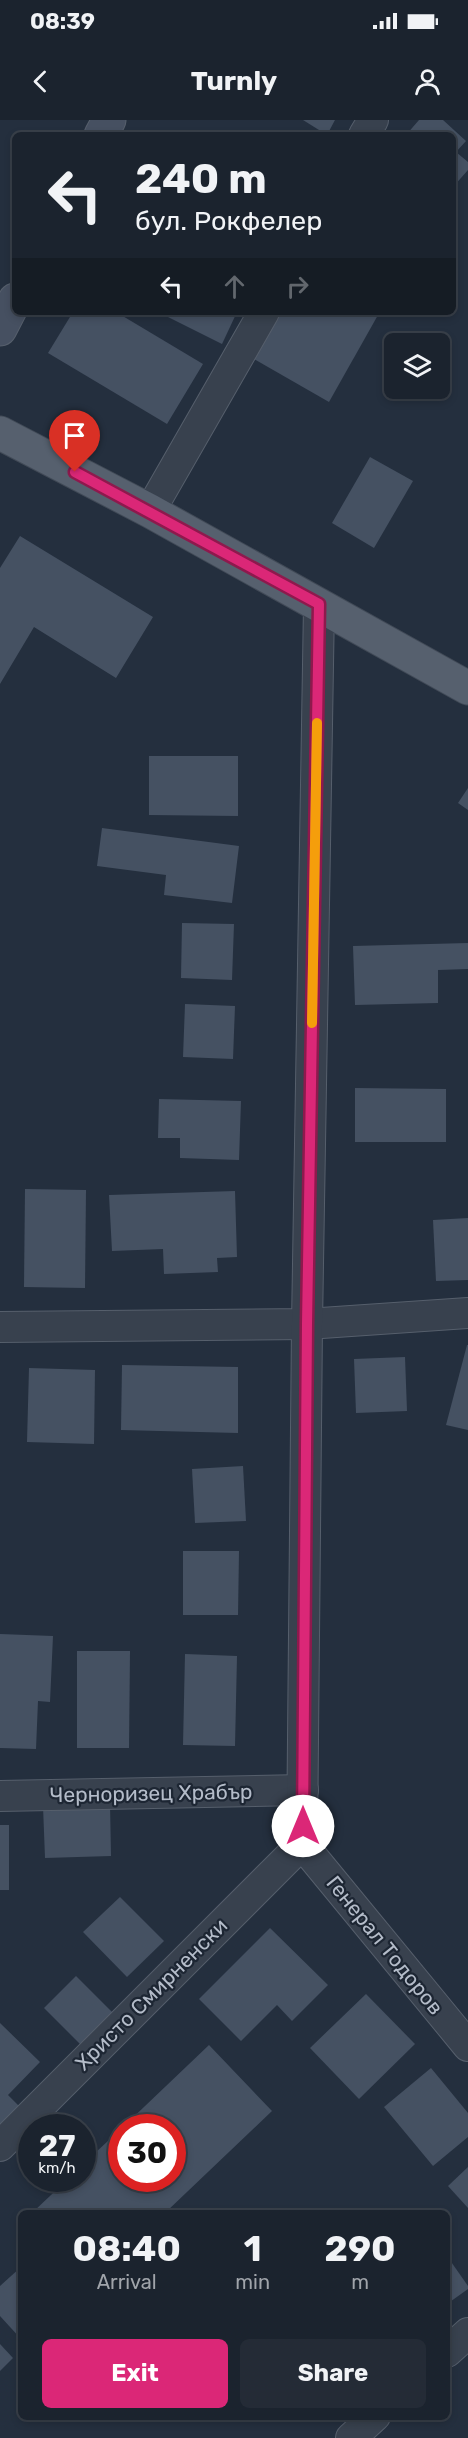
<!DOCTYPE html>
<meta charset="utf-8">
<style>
:root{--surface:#1b232e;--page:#242b36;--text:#f1f3f6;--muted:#a0a4aa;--line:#39404a;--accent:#db2777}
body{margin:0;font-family:Rubik,sans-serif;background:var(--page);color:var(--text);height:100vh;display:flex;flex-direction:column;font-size:22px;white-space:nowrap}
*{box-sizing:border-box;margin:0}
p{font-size:20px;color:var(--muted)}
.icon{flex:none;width:33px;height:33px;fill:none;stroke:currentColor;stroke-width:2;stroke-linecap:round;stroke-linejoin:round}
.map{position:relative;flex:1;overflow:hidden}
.panel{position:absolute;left:18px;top:2090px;width:432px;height:210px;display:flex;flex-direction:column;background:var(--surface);border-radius:9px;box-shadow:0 3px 9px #0003,0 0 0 2px var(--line)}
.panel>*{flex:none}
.top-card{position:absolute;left:12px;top:12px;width:444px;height:183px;border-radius:9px;box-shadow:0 3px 9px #0003,0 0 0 2px var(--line);background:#1b232e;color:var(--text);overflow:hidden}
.tools{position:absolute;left:384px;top:213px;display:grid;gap:12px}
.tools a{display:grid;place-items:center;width:66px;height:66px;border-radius:9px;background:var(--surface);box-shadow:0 3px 9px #0003,0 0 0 2px var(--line);font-size:30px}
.speed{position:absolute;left:18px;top:1994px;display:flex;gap:12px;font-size:30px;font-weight:700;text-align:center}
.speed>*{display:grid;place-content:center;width:78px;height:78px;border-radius:50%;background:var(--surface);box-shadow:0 3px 9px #0003,0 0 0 2px var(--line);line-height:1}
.speed small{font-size:15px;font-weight:400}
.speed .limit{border:9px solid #d22;background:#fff;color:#111}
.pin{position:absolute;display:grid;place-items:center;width:51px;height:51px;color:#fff;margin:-62px -26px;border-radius:50% 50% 50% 0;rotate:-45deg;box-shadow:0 0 6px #0007}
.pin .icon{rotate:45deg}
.me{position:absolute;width:66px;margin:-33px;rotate:0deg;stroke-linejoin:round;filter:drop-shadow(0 0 4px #0008)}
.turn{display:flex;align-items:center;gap:21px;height:126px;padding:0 24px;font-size:27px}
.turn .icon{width:78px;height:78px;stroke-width:2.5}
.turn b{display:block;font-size:42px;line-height:51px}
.lanes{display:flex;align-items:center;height:57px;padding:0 24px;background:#0003;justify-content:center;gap:30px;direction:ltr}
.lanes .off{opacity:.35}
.eta{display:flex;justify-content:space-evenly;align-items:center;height:102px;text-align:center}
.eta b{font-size:36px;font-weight:700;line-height:42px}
.primary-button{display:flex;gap:12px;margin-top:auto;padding:12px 24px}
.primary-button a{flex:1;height:69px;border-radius:9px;background:var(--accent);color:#fff;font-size:24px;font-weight:700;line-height:69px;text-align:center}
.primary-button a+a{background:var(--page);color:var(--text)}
.status{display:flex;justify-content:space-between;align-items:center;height:42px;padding:0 30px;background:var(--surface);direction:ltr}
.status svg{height:16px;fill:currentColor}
header{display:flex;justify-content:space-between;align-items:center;height:78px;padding:0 24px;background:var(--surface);font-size:27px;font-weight:700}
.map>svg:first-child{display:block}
.building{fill:#455162}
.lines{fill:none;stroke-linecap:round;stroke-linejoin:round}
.street-casing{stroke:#565f6c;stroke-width:32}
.secondary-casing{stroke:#565f6c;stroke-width:35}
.primary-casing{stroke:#414a57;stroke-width:35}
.street{stroke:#38414e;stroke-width:30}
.secondary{stroke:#465061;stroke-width:33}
.primary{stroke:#56606e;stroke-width:33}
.route-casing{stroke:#8e194d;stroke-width:15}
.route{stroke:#db2777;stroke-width:10}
.slow{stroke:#f59e0b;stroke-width:10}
.labels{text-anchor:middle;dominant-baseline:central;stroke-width:4.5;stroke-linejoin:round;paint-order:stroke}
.street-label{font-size:21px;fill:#b4bcc9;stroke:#1d2633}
</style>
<div class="status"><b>08:39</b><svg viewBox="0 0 49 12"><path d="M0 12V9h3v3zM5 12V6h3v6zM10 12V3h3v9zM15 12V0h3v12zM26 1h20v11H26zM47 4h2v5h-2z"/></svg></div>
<header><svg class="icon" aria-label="back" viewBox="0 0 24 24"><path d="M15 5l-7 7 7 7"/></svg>Turnly<svg class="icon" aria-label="person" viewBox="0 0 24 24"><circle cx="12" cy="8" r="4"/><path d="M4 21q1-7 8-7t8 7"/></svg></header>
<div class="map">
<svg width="468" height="2318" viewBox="0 0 468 2318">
<rect width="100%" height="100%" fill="#242f3e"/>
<g class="building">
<path d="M303,0H335L327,15Z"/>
<path d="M419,0H443L466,21L456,32L468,42V50L453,67V15H406Z"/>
<path d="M73,192H116L203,244L167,304L48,233Z"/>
<path d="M158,192H237L222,224Z"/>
<path d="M274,192H372L378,195L329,282L249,236Z"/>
<path d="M370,337L413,361L374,428L332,403Z"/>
<path d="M20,416L153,497L116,558L34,507L0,564V448Z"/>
<path d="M149,636H238V696L149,695Z"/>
<path d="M468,668V690L458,683Z"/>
<path d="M102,708L239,726L232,783L164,775L166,755L97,746Z"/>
<path d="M182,803L234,804L232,860L181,858Z"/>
<path d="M468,823V849L438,850V883L355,885L353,826Z"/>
<path d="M185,884L235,886L233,939L183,937Z"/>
<path d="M355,968L446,969V1022H355Z"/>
<path d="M159,979L241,981L239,1040L180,1038V1018H158Z"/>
<path d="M25,1069L86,1070L85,1168L24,1167Z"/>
<path d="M235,1071L237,1137L217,1138L218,1152L164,1154L163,1129L112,1131L109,1075Z"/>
<path d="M468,1098V1160L436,1161L433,1100Z"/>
<path d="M467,1225H468V1310L446,1305Z"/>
<path d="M405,1237L407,1291L356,1293L354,1239Z"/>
<path d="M122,1245L238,1247V1313L121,1310Z"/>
<path d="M29,1248L95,1250L94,1324L27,1322Z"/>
<path d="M243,1346L246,1401L195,1403L192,1349Z"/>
<path d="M183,1431H239L238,1495H183Z"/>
<path d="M0,1514L53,1516L50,1582L38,1581L36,1629L0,1628Z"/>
<path d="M77,1531H130L129,1628H77Z"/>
<path d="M185,1534L237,1536L235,1626L183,1625Z"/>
<path d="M110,1683L111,1736L45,1738L43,1686Z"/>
<rect x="0" y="1705" width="9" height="65"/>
<path d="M120,1777L164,1821L127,1857L83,1812Z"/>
<path d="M270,1808L328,1865L292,1901L277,1885L241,1921L199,1879Z"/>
<path d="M76,1856L119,1899L87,1931L44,1888Z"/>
<path d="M366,1874L415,1924L359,1979L310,1928Z"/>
<path d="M0,1903L40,1942L8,1975L19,1986L0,2005Z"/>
<path d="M209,1925L272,1991L166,2092H33L69,2058H82V2045L122,2008V2058H172V2007H123Z"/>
<path d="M431,1948L468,1993V2017L433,2046L384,1987Z"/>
<path d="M468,2047V2088L448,2066Z"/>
<path d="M447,2136L468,2166V2169L447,2184Z"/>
<path d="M21,2147V2219L0,2196V2166Z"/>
<path d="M0,2224L13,2238L0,2251Z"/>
</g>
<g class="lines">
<g class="street-casing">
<g id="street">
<path d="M364,15L373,0"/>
<path d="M150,391L264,192"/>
<path d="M0,1207L307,1204L468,1193"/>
<path d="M0,1676L303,1670"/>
<path d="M302,1724L307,1204L319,485"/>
<path d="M302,1724L468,1926"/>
<path d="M0,2026L302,1724"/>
<path d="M447,2232L468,2213"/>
<path d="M351,2318L375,2296"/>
</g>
</g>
<g class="secondary-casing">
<g id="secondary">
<path d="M101,15L109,0"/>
<path d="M0,209L15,180"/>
</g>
</g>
<g class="primary-casing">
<path id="primary" d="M0,313L150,391L468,568"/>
</g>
<use href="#street" class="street"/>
<use href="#secondary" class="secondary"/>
<use href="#primary" class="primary"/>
</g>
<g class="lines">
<g class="route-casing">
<path id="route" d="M75,352L319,484L307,1204L303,1706"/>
</g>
<use href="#route" class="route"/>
<path class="slow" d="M312,903L317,603"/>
</g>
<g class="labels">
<g class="street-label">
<text transform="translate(151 1673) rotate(-1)">Черноризец Храбър</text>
<text transform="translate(385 1825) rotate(51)">Генерал Тодоров</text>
<text transform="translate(151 1874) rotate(-45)">Христо Смирненски</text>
</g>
</g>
</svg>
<div class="tools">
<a><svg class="icon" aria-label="layers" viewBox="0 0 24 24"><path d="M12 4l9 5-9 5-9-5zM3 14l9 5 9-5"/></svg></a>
</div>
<div class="speed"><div>27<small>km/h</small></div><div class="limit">30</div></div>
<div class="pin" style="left:75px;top:352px;background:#d93025"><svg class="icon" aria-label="arrive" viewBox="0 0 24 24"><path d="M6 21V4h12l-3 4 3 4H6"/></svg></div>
<svg class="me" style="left:303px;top:1706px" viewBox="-20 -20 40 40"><circle r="19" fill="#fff"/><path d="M0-13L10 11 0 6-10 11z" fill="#db2777"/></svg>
<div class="top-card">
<div class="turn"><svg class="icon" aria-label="left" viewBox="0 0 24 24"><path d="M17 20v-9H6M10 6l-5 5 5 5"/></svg><div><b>240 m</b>бул. Рокфелер</div></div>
<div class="lanes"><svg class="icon" aria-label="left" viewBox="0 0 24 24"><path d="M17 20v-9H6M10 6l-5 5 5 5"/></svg><svg class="icon off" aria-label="ahead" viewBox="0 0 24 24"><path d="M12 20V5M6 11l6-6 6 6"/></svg><svg class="icon off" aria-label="right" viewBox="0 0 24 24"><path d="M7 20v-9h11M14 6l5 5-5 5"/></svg></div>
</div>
<section class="panel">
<div class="eta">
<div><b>08:40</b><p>Arrival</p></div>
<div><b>1</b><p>min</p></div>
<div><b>290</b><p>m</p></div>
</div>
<div class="primary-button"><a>Exit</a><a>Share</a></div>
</section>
</div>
